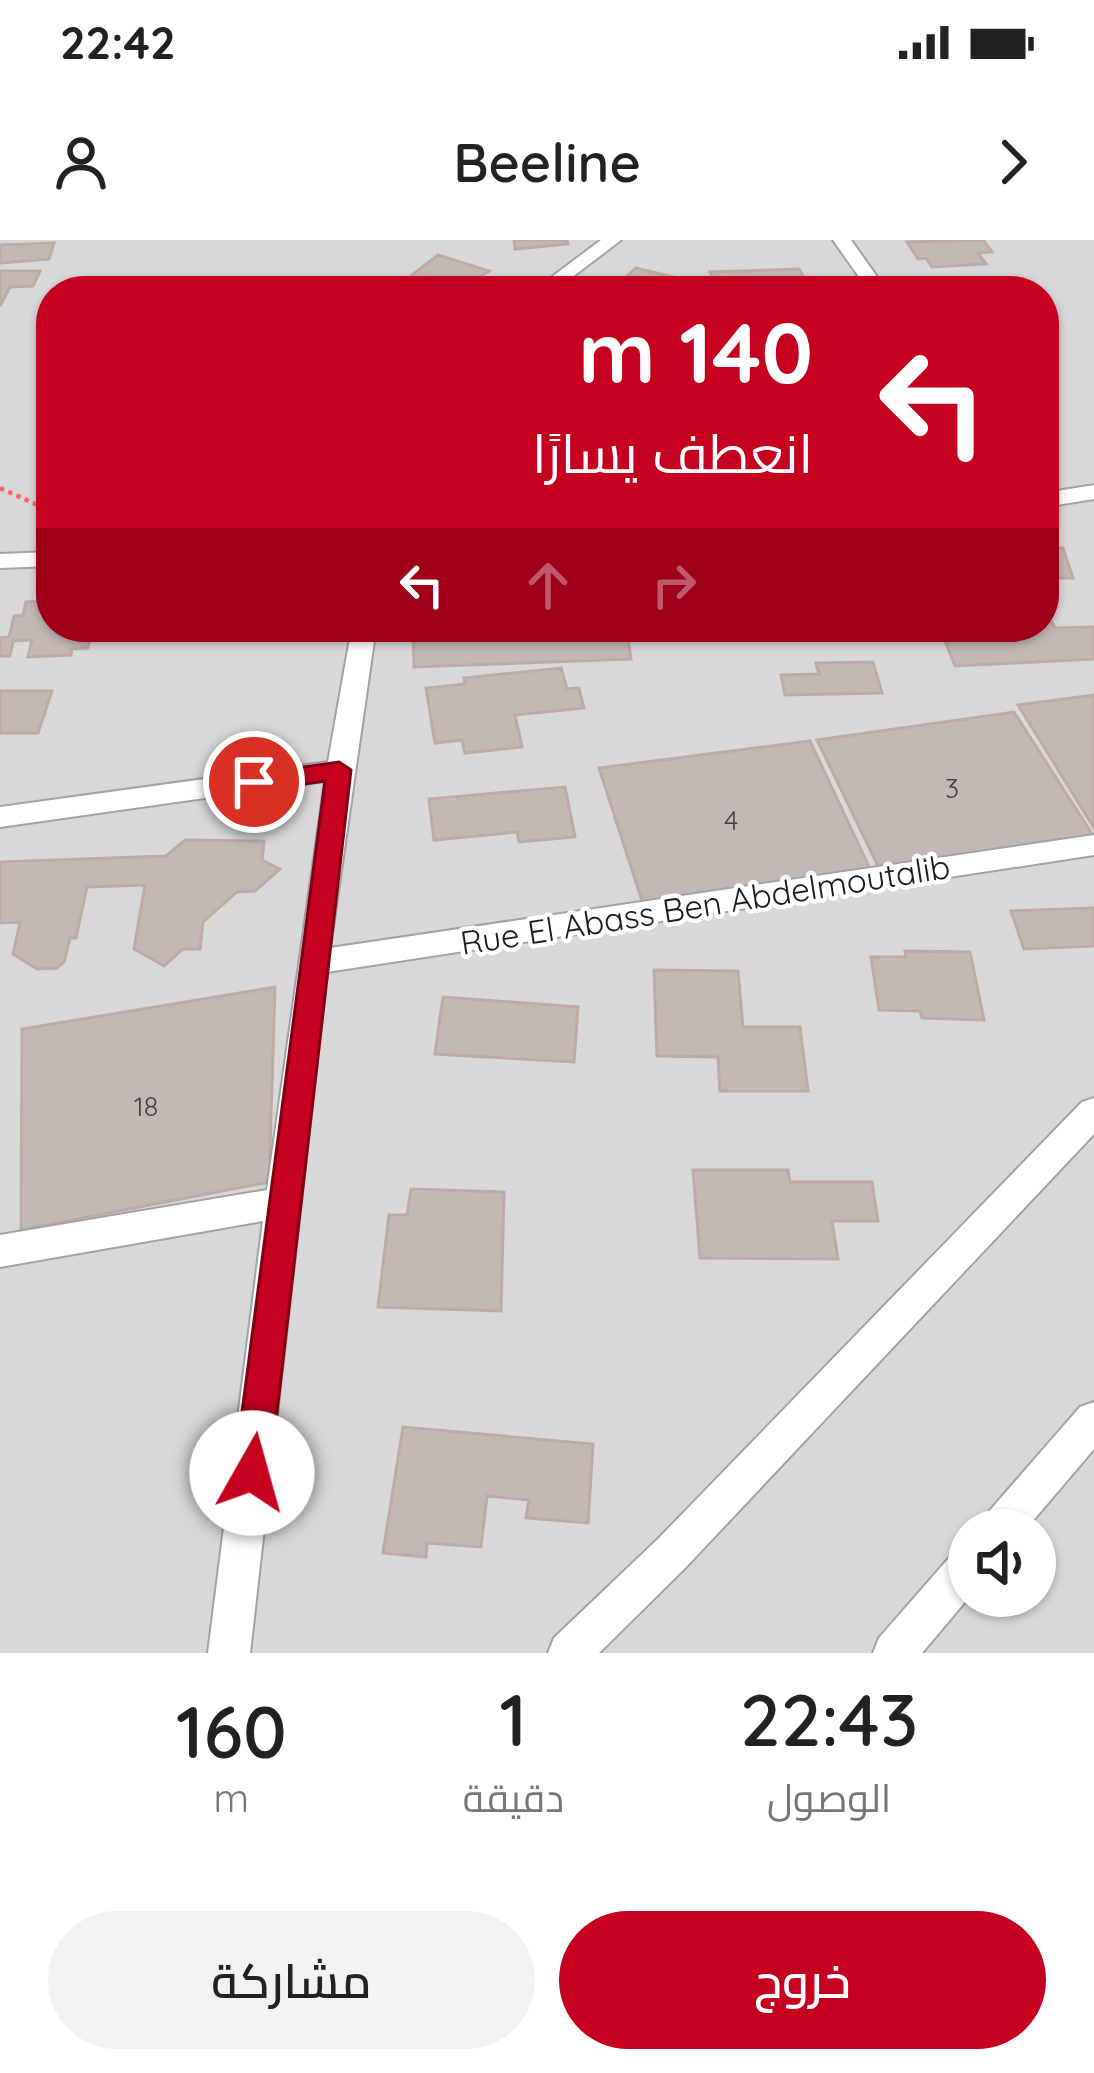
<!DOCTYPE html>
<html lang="ar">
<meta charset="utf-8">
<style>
:root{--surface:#fff;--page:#f2f2f2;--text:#222;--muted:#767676;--accent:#c6001f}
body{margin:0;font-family:Quicksand,Cairo,sans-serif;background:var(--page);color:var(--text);direction:rtl;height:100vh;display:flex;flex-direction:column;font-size:45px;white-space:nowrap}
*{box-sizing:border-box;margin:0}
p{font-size:39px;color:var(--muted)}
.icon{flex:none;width:66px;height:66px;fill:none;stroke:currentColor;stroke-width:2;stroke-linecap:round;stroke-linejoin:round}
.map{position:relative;height:1413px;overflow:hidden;direction:ltr}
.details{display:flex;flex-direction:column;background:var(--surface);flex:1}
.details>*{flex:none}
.hud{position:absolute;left:36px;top:36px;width:1023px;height:366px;border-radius:48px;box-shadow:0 3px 9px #0004;direction:rtl;background:#c6001f;color:#fff;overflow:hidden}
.fabs{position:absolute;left:948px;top:1269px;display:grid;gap:24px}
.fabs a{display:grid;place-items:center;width:108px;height:108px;border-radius:50%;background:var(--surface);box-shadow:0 3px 9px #0004;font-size:60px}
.pin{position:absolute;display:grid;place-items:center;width:102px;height:102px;color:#fff;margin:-51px;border:6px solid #fff;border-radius:50%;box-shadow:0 3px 12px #0007}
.me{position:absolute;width:132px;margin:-66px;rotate:7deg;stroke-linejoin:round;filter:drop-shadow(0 0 9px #0008)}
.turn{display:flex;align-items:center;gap:42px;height:252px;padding:0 48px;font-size:54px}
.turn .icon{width:156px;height:156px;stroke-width:2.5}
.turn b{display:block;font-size:84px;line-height:102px}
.lanes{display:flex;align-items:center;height:114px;padding:0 48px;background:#0003;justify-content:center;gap:60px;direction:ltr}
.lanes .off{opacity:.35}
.eta{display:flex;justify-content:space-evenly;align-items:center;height:204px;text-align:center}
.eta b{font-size:72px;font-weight:600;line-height:84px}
.action{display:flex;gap:24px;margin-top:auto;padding:24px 48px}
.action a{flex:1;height:138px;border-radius:72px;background:var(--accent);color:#fff;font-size:48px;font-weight:600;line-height:138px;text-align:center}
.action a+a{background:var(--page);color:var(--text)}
.status{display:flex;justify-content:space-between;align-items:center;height:84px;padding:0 60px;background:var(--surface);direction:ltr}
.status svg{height:33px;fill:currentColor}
header{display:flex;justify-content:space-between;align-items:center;height:156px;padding:0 48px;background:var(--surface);font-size:54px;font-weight:600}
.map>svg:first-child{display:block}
.residential{fill:#d9d8d8;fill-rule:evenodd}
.building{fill:#c4b8b4;stroke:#beaba3;stroke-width:3}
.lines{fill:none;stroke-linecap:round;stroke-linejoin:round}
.street-casing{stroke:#a2a2a2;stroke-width:4}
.path{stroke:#fa646c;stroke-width:4.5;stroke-dasharray:4.5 4.5;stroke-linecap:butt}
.street{fill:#fff;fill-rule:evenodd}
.route{fill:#c6001f;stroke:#810014;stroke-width:3}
.labels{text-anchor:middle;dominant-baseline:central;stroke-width:9;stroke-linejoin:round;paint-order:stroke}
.number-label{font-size:27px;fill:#454241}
.street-label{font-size:33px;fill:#1b1b1b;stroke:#fff}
</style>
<div class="status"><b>22:42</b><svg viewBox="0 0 49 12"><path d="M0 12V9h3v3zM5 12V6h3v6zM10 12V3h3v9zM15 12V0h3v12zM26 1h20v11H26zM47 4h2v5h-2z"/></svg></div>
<header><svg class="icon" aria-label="forward" viewBox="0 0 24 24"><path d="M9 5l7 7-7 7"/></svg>Beeline<svg class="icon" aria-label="person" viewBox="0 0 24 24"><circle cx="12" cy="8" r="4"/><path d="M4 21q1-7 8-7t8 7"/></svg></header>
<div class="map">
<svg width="1094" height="1413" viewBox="0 0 1094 1413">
<rect width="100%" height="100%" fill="#ede7e0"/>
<path class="residential" d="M0,0H1094V1413H0ZM51,51H1044V387H51ZM969,1290H1035V1356H969Z"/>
<g class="building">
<path d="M514,0H567L568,4L515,9Z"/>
<path d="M983,0L992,12L978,13L986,24L932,27L926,18L918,19L907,2Z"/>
<path d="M54,3L49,19L0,23V5Z"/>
<path d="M438,15L489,31L458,51H417L399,45Z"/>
<path d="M636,28L677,38L662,51H611Z"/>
<path d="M799,29L811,50L717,46L710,32Z"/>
<path d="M0,31H40L33,46L10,47L0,66Z"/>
<path d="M1013,42L1023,51L952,49Z"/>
<path d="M1044,307L1063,308L1073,338H1044Z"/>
<path d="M51,361V387H92L88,408L72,409L71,415L28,417L32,400L13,401L10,416H0V398L9,397L14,376L23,375L26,362Z"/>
<path d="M1044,382H1052L1055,388L1094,387V419L955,426L941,391L989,389L992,395L1009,394L1006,387H1044Z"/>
<path d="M413,387H626L631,419L414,427Z"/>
<path d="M873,422L882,453L785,455L781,435L819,434L816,423Z"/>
<path d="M561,428L567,449L579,448L584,468L515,475L522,507L465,513L462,500L435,503L426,448L465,444L464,438Z"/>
<path d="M0,451H52L38,493H0Z"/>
<path d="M1094,455V588L1018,465Z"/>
<path d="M1014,472L1094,597L880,630L817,500Z"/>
<path d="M810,501L871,631L643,664L599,528Z"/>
<path d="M565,547L575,597L519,602L517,592L434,600L429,559Z"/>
<path d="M185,600L264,601L262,620L280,629L255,651L237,652L203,682L200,709H183L164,726L134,709L145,645L87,647L76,698H70L64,722L57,728L37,729L13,714L20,682L0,683V622L166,616Z"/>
<path d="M1094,668V706L1024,709L1011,671Z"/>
<path d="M905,711L970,712L984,780L922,778L920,771L879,770L871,717H906Z"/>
<path d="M654,730L738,731L743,787H800L808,851H720L718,817L657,816Z"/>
<path d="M275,747L269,942L21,990L22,789Z"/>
<path d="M443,757L578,767L574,822L435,814Z"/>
<path d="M693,930H788L790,942H872L878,981H832L838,1019L700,1018Z"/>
<path d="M411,949L504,952L501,1071L378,1067L389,975H407Z"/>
<path d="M403,1187L593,1204L588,1283L526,1278L529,1260L487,1256L481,1307L427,1303L426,1317L383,1313Z"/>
</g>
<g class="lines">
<g class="street-casing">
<g id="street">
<path d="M601,0H621L554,51H533Z"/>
<path d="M833,0H851L887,51H869Z"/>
<path d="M1094,245V259L1044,267V253Z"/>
<path d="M51,312V326L0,328V314Z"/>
<path d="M352,387H376L330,708L1094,595V615L327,732L250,1413H208L263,981L0,1027V995L267,950L325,541L0,587V567L328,522Z"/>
<path d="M1094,858V894L686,1327L599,1413H548L554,1398L658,1299L1082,862Z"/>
<path d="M1094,1162V1209L1025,1290H979L985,1276L1080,1167Z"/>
<path d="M969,1305L970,1356L922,1413H873L879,1398L955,1311Z"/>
</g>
</g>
<path class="path" d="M0,248L51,271"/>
<use href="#street" class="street"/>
</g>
<path class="route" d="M339,522L351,530L270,1233L264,1245L252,1250L239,1245L234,1233L325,541L254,551L242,542L254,534Z"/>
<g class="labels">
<g class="number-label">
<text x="952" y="548">3</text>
<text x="731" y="580">4</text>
<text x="146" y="866">18</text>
</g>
<g class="street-label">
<text transform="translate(705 664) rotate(-9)">Rue El Abass Ben Abdelmoutalib</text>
</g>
</g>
</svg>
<div class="fabs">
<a><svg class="icon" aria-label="sound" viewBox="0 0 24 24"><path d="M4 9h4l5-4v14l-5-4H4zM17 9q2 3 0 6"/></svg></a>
</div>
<div class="pin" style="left:254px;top:542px;background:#d93025"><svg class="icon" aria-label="arrive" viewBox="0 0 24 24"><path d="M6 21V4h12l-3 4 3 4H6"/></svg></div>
<svg class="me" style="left:252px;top:1233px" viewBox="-20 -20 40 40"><circle r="19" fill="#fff"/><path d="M0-13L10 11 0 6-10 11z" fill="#c6001f"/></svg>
<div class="hud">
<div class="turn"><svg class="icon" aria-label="left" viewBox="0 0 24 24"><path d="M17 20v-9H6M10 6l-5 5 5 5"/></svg><div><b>140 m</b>انعطف يسارًا</div></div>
<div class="lanes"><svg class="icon" aria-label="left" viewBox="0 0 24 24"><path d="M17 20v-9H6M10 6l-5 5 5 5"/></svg><svg class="icon off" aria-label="ahead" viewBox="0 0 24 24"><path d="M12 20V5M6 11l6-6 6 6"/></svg><svg class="icon off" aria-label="right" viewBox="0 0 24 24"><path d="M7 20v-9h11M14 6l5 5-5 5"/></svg></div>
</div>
</div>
<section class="details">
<div class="eta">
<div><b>22:43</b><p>الوصول</p></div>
<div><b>1</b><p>دقيقة</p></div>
<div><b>160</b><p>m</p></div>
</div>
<div class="action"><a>خروج</a><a>مشاركة</a></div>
</section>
